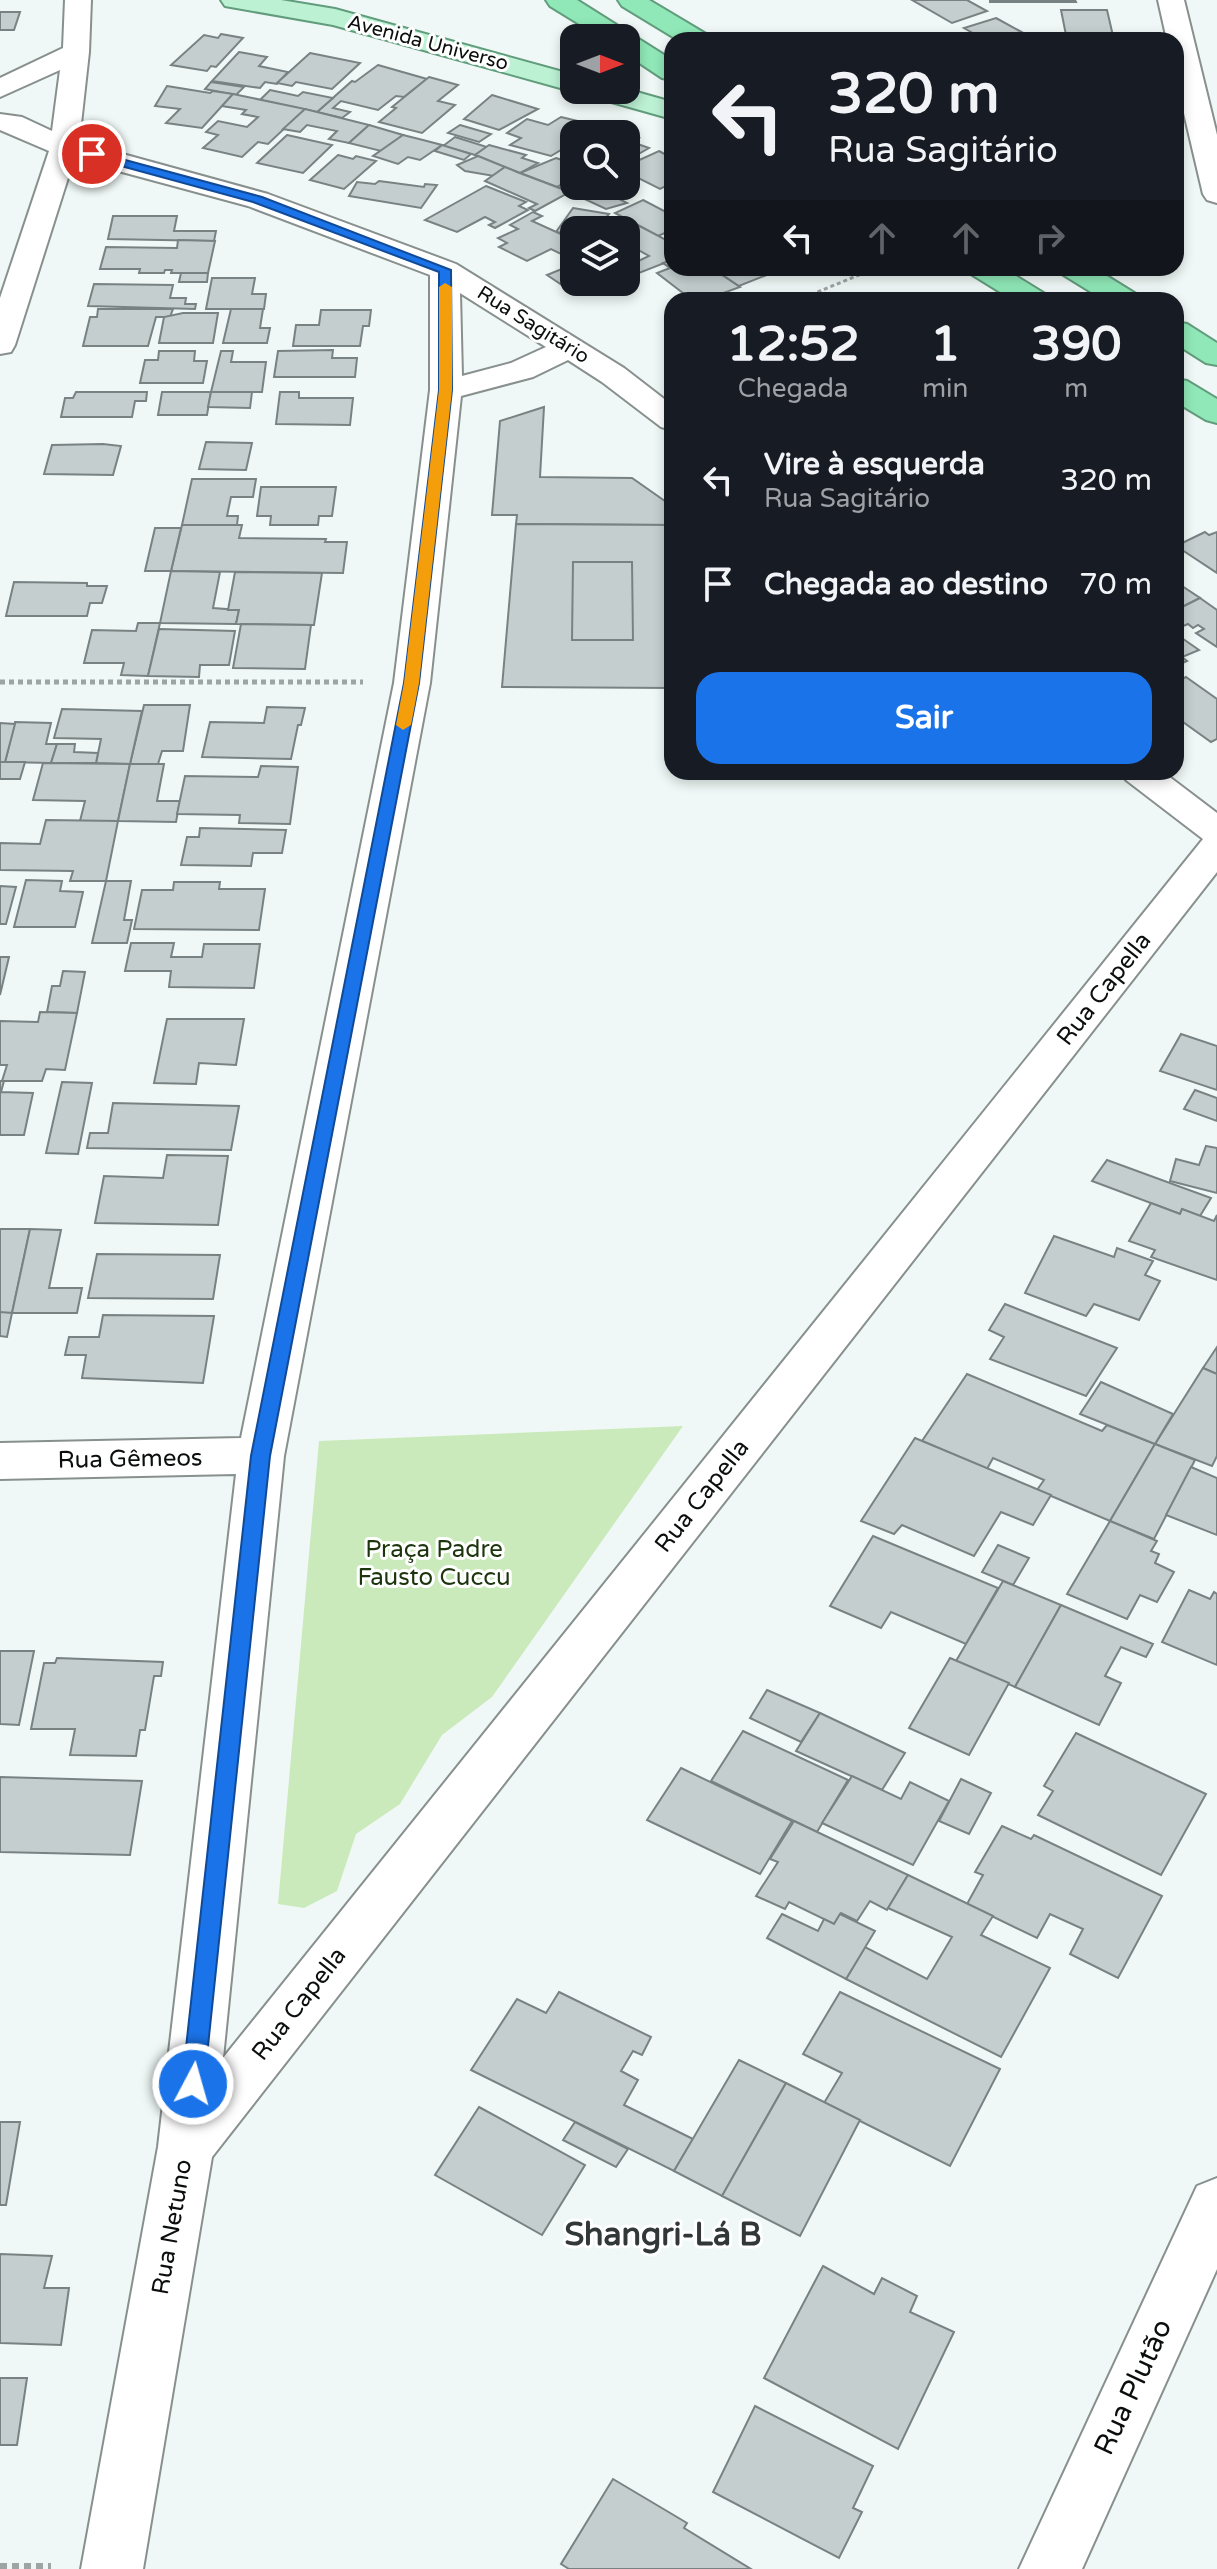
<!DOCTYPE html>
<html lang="pt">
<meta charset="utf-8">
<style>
:root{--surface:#171b24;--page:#20242c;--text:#f1f3f6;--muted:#9ea1a6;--accent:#1a73e8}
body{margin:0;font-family:"Varela Round",sans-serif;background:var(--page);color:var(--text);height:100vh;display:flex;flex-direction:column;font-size:30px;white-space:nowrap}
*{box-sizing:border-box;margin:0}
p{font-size:26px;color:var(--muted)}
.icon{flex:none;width:44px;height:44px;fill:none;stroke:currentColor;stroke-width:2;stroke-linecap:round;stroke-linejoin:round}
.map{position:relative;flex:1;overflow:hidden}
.details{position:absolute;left:664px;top:292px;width:520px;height:488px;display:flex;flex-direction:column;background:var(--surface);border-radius:24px;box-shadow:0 4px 12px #0003}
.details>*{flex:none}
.guide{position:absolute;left:664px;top:32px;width:520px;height:244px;border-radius:24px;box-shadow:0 4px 12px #0003;background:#171b24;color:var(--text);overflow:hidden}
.needle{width:52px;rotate:90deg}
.controls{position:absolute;left:560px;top:24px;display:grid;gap:16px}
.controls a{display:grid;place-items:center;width:80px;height:80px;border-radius:16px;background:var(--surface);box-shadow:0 4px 12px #0003;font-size:40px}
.pin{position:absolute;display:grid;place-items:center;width:68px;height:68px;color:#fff;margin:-34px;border:4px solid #fff;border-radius:50%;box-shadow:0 2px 8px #0007}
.me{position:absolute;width:88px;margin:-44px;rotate:6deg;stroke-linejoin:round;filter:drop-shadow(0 0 6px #0008)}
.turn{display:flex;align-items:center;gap:28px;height:168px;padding:0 32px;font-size:36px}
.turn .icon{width:104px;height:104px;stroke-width:2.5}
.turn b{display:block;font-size:56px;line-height:68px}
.lanes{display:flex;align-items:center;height:76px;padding:0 32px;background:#0003;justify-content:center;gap:40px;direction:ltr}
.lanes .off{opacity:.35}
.eta{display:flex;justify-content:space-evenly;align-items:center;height:136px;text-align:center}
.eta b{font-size:48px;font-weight:800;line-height:56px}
.cta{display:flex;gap:16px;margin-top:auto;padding:16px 32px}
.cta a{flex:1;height:92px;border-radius:24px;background:var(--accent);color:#fff;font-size:32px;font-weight:800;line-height:92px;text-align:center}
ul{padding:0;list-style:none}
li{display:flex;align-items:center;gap:24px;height:104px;padding:0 32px}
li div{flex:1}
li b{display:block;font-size:30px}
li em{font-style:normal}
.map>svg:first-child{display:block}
.green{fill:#cbeabc}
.building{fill:#c4cecf;stroke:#798283;stroke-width:2}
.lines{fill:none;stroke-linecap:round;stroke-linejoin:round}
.street-casing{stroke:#88908e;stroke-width:4}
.primary-casing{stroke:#619c7c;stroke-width:4}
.highway-casing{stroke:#619c7c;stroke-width:4}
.path-far2{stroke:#9da4a3;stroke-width:3;stroke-dasharray:4 3;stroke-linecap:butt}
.path-far1{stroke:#9da4a3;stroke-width:5;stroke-dasharray:5 4;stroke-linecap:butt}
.path{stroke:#9da4a3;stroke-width:6;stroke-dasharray:7 5;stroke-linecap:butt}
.street{fill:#fff;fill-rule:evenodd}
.primary{fill:#bcf1d4;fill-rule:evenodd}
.highway{fill:#90e8b8;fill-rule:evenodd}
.route{fill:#1a73e8;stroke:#114b97;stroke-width:2}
.slow{fill:#f59e0b}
.labels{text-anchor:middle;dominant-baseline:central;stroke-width:6;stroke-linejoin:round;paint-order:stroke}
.far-street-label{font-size:20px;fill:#0b0e0d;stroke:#fff}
.street-label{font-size:24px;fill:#0b0e0d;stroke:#fff}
.park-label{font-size:24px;fill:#1c350d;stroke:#fff}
.near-street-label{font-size:28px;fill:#0b0e0d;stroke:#fff}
.near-neighbourhood-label{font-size:32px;font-weight:bold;fill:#313837;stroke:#fff}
</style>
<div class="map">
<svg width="1217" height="2569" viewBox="0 0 1217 2569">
<rect width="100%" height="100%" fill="#eff8f6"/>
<path class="green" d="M683,1426L492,1697L442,1735L400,1804L356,1834L337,1891L304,1908L278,1904L319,1441Z"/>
<g class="building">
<path d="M912,0H967L987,11L952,23Z"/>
<path d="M990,0H1075L1076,2H990Z"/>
<path d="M1061,10H1107L1114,40H1067Z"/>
<path d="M0,12H20L14,30H0Z"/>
<path d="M996,18L1036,40H985L964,28Z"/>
<path d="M221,34L243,38L216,67L211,66L207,71L171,65L204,35L218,38Z"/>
<path d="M239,52L267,57L259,66L288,72L277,84L265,82L260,88L212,81Z"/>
<path d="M310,53L360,63L332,89L296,82L292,86L277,83Z"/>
<path d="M378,65L427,79L404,97L396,96L378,110L341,101L333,108L350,112L342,118L317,112L352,81L355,82Z"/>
<path d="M429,77L458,85L438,101L455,105L422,133L379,122L396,108L392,107Z"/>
<path d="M211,82L244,87L236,95L205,89Z"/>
<path d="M167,86L210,93L213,91L233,94L202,128L166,123L180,109L155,106Z"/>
<path d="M270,90L298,96L303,92L333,98L317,112L260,100Z"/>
<path d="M233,94L305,109L268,144L258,142L242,157L203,148L218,135L206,132L218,121L247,127L258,117L242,114L246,110L222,106Z"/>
<path d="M492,95L538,109L499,130L464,119Z"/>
<path d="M305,109L369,125L349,143L329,139L337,131L307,125L300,132L283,129Z"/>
<path d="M561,117L598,126L584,134H574V139L566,144L569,145L551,156L510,145L521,138L507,133L527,119L548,125Z"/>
<path d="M369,125L403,135L381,151L349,143Z"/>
<path d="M460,125L491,134L479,142L448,133Z"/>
<path d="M611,131L617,133L621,131L639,138L632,142L649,148L626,161V134H606Z"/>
<path d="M287,135L332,145L303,173L257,163Z"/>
<path d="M403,135L423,140L442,145L420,160L408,157L398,164L373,156Z"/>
<path d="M455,137L487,147L475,155L443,146Z"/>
<path d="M442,145L471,154L464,160L435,151Z"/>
<path d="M489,145L526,155L522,158L538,163L520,173L475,155Z"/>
<path d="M659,151L672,158V183L660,189L626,172V166Z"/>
<path d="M338,155L353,159L356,156L376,161L344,189L310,180Z"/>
<path d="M478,156L505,167L494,176L465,171L457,165Z"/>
<path d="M556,158L574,164V177L557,187L520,173Z"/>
<path d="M505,167L517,172L570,192L535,211L529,208L537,204L485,181Z"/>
<path d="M379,181L424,187L425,184L437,185L421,208L349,196L357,182L375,184Z"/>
<path d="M486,186L526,202L519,206L528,210L495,228L489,225L495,222L485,217L457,232L425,220Z"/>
<path d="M599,186H608L627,194L619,199L627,203L606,209L578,196Z"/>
<path d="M643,200L672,215V230L658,236L615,213Z"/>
<path d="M573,208L609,214L596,230H574V235L556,232Z"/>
<path d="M533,212L542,216L532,221L574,240V248L561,254L551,249L527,261L499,247L507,243L498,238L518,229L510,225Z"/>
<path d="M113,216H177L174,231H216L214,241L108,239Z"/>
<path d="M630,221L672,243V260L639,273L628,266L649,256L626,243V230H611Z"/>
<path d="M178,240L215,241L208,273H171L172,270H165L164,273H139L140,269H100L106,247L177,248Z"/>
<path d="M672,260V268H712L740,287L704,300H692L657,273L670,268L663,263Z"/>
<path d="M574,264V282H601L574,293L547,275Z"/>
<path d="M712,268H758L769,274L739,286Z"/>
<path d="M181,273H208L207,282H179Z"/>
<path d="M212,278H255L252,294H266L264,309H206Z"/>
<path d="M94,284L173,285L170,298H186L185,304H196L195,309L88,306Z"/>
<path d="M98,309H173L170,317H156L148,346H83L90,317H97Z"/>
<path d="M231,309H263L260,328H270L267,343H223Z"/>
<path d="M321,310H371L369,326H363L360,346H293L296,325H319Z"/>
<path d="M183,313H218L213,343H159L164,317Z"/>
<path d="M333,350L332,358H357L355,377H274L278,351Z"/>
<path d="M159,351H195L194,361H207L203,383H140L145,360H158Z"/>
<path d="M221,351H233L231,362H266L262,392H211Z"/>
<path d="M76,392H147L146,401H135L132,417H61L65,398H73Z"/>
<path d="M162,392H211L207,415H158Z"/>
<path d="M211,392H252L250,408L208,407Z"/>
<path d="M280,392H299V398H353L350,425L276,424Z"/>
<path d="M544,407L540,477L632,478L672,506V525L516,524L517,515H492L500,421Z"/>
<path d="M206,442L252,443L246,470L199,469Z"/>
<path d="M103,444L121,446L113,475L44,474L52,445Z"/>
<path d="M192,479H256L253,497H231L227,516H238L237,525H182Z"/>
<path d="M261,487H336L332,516H319L318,525H270L271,516H257Z"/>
<path d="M516,524L672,525V688L502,687Z"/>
<path d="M182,525H242L239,538L326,539L325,542H347L343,573L171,571Z"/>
<path d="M155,528H181L171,571H145Z"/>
<path d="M1205,532L1209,535L1217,532V573L1176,546Z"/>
<path d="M573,562H632L633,640H572Z"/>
<path d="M171,571L220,572L213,608L239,610L236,624L160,623Z"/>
<path d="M235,572L322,573L314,625L236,624L239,610H228Z"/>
<path d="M14,582L87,583V586H107L102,603H90L87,616H6Z"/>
<path d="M1176,582L1200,598L1176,610Z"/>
<path d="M1200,598L1217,610V647L1196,633L1204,629L1198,625L1193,628L1188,624L1176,629V610Z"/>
<path d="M138,623H160L148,676L121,675L124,663H84L92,630L136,631Z"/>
<path d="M241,624L311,625L305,669L233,668Z"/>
<path d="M159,629L235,631L229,665H200L199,677L148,676Z"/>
<path d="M1176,634L1199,650L1182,657L1187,661L1176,666Z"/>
<path d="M1186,677L1217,699V739L1211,742L1176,717V682Z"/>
<path d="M144,705H190L183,751H162L158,764H130Z"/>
<path d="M267,707L305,708L301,725H298L291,759L202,757L210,722L264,723Z"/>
<path d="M62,709L142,711L130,764L96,763L101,739L54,738Z"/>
<path d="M15,722L51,723L46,744H57L51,763L5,762Z"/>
<path d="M0,723L15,724L5,762H0Z"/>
<path d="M57,744H75L74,752L98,753L96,763H51Z"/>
<path d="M0,762H25L20,779H0Z"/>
<path d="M43,763L130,764L118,821H80L85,801L33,800Z"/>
<path d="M130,764H164L157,801H180L176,822L118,821Z"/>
<path d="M261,766L298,767L290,824L239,823L240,815L177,814L185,776L258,777Z"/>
<path d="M46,820L118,821L106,881H70L73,871L0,870V843L40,844Z"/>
<path d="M200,828L286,830L282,853H253L251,866L181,865L187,837H199Z"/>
<path d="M26,880L62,881L60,891L83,892L75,927H14Z"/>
<path d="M106,881H131L124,920H132L127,943H92Z"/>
<path d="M174,882H220L219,889H265L259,930L134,929L142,890H173Z"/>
<path d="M0,886L16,887L6,924H0Z"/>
<path d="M131,943H174L171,957H202L204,944H260L254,988L169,987L171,971H125Z"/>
<path d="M0,957H9L0,995Z"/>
<path d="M63,971L85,972L77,1013L47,1012L52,986H60Z"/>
<path d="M40,1012L77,1013L65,1070L46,1069L42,1081H2L7,1065H0V1021L38,1022Z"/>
<path d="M167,1019H244L236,1065L199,1063L196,1084L154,1083Z"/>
<path d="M1181,1034L1217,1046V1090L1160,1071Z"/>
<path d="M0,1081H4L1,1092L33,1093L24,1135H0Z"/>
<path d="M62,1082L92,1083L78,1154L46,1153Z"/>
<path d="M1195,1090L1217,1098V1121L1184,1109Z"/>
<path d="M113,1103L239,1106L231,1150L87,1148L90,1133H108Z"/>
<path d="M1206,1146L1217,1148V1193L1170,1181L1176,1159L1199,1165Z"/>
<path d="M167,1155L228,1156L218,1225L95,1223L104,1176L163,1178Z"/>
<path d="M1107,1160L1211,1198L1200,1216L1182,1209L1180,1214L1092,1181Z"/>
<path d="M1151,1203L1180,1214L1182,1209L1214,1221L1217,1215V1280L1151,1257L1155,1250L1129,1241Z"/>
<path d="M0,1229H30L12,1313H0Z"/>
<path d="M30,1229L61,1230L49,1288H82L77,1313H12Z"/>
<path d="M1054,1236L1114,1257L1117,1248L1153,1261L1145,1275L1160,1281L1139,1320L1094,1304L1086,1316L1025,1293Z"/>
<path d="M97,1254L220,1255L213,1299L88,1298Z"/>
<path d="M1005,1304L1117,1348L1086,1396L990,1359L1004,1337L989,1330Z"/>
<path d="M0,1312L12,1313L7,1337L0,1336Z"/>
<path d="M103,1315L214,1316L203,1383L82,1378L86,1355H65L69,1337H99Z"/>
<path d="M1217,1347V1374L1203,1368Z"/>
<path d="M1203,1368L1217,1374V1456L1212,1466L1155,1444Z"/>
<path d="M967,1374L1102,1431L1107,1425L1155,1444L1110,1521L1037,1490L1044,1480L993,1458L987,1469L922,1441Z"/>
<path d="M1101,1382L1173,1414L1155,1444L1080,1414Z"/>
<path d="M915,1438L1051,1495L1033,1525L1001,1512L974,1556L902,1525L894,1534L861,1521Z"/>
<path d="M1155,1444L1195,1460L1154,1539L1110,1521Z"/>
<path d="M1191,1467L1217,1478V1535L1166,1515Z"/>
<path d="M1110,1521L1157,1541L1151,1551L1159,1554L1155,1563L1174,1572L1157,1602L1140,1595L1127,1619L1067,1594Z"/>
<path d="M873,1536L998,1588L966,1644L891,1612L881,1628L830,1606Z"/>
<path d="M998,1545L1029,1558L1013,1585L982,1572Z"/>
<path d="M1003,1581L1061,1605L1015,1687L956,1661Z"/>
<path d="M1189,1590L1210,1599L1214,1592L1217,1594V1665L1162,1642Z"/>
<path d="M1061,1605L1153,1644L1146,1657L1121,1647L1105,1676L1121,1683L1099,1725L1015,1687Z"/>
<path d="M0,1651H34L19,1725L0,1724Z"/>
<path d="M57,1658L163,1662L161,1676H154L145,1730H140L136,1756L70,1755L75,1729H31L44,1663H55Z"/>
<path d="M950,1658L1009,1683L969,1755L909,1728Z"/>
<path d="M767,1690L820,1713L801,1742L750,1718Z"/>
<path d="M820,1713L905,1753L882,1790L796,1751Z"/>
<path d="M743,1731L848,1780L817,1832L711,1781Z"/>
<path d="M1076,1733L1206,1794L1161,1875L1038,1815L1053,1791L1044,1786Z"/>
<path d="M681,1768L792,1821L760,1874L647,1820Z"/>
<path d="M852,1776L901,1799L910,1782L949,1801L913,1865L822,1823Z"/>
<path d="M0,1777L142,1781L130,1855L0,1852Z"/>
<path d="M961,1779L991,1793L969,1834L939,1821Z"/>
<path d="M794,1821L908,1875L887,1910L870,1901L857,1921L841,1913L834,1924L789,1902L785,1909L756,1896L778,1862L770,1859Z"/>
<path d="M1002,1826L1031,1839L1034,1835L1162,1896L1118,1978L1070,1954L1083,1929L1050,1914L1037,1938L967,1904L983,1875L975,1872Z"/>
<path d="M908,1875L993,1916L981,1935L1050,1968L1001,2057L846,1979L865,1947L927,1979L952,1937L888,1908Z"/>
<path d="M782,1914L818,1931L824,1919L834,1924L840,1914L875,1931L846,1979L767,1938Z"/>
<path d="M559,1992L651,2037L642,2055L633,2051L621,2071L638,2080L624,2105L693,2139L674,2171L471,2070L517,1999L546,2013Z"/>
<path d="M840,1992L1000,2069L950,2166L824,2103L842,2073L803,2054Z"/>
<path d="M739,2060L786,2083L722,2196L674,2171Z"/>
<path d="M786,2083L860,2120L800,2236L722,2196Z"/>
<path d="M479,2107L585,2165L542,2235L435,2175Z"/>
<path d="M0,2122H20L6,2205H0Z"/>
<path d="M575,2122L628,2149L616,2167L563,2140Z"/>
<path d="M0,2254L52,2256L44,2288H69L61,2345L0,2343Z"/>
<path d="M823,2266L874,2294L882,2278L917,2296L910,2312L954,2332L898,2449L764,2378Z"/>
<path d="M0,2378H27L17,2445H0Z"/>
<path d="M755,2406L873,2466L853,2508L862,2512L839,2558L713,2492Z"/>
<path d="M613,2479L687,2523L684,2528L751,2569H569L561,2564Z"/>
</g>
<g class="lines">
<g class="street-casing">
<g id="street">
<path d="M65,0H91L89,52L79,142L268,194L456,264L624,368L672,405V430L661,427L602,382L568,360L533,377L461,396L430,683L284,1456L223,2058L1203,839L1126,780L1121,772H1163L1217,813V872L212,2157L143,2569H81L158,2147L236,1474L0,1479V1443L241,1438L394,683L430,390V275L248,206L74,159L15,345L11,352L0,354V298L49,151L0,130V114L22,117L52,131L60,70L0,97V78L63,48ZM460,293L546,347L511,363L462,376Z"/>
<path d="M1158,0H1184L1217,135V203L1207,200L1203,194L1176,79V40H1167Z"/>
<path d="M1217,2178V2269L1082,2569H1019L1197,2186Z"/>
</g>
</g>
<g class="primary-casing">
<g id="primary">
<path d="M221,0H281L335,9L574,75V90H579L564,89L333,25L225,6Z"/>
<path d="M626,89L672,102V119L590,96L586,90Z"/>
</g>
</g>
<g class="highway-casing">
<g id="highway">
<path d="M546,0H577L672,60V80L662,78L626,54V38H602L550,6Z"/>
<path d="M618,0H649L706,34L710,40H678L622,6Z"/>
<path d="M967,268H1003L1045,294L1049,300H1013L971,274Z"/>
<path d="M1058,268H1094L1136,294L1140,300H1104L1062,274Z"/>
<path d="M1176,322L1187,324L1217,343V365L1206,363L1176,344Z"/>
<path d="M1176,379L1187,381L1217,399V423L1206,420L1176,402Z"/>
</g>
</g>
<path class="path-far2" d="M798,300L876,268"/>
<path class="path-far1" d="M0,682H363"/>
<path class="path" d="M0,2566H51"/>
<use href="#street" class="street"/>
<use href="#primary" class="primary"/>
<use href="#highway" class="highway"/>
</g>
<path class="route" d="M92,151L262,197L451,270L452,390L419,683L270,1456L204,2084L201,2091L193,2094L185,2091L182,2084L251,1456L404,683L439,390V272L253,202L88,157V152Z"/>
<path class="slow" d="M445,283L452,287V390L419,683L411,725L403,730L396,725L404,683L439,390V287Z"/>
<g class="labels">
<g class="far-street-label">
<text transform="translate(428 43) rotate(15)">Avenida Universo</text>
<text transform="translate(533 325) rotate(32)">Rua Sagitário</text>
</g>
<g class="street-label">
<text transform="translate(1104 989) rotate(-52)">Rua Capella</text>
<text transform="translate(130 1459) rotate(-1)">Rua Gêmeos</text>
<text transform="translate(702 1496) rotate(-52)">Rua Capella</text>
<text transform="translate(299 2004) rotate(-52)">Rua Capella</text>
<text transform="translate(172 2227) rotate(-80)">Rua Netuno</text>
</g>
<g class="park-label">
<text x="434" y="1549">Praça Padre<tspan x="434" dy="28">Fausto Cuccu</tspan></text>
</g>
<g class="near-street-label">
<text transform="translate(1133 2387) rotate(-65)">Rua Plutão</text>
</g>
<g class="near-neighbourhood-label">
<text x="663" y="2235">Shangri-Lá B</text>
</g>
</g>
</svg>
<div class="controls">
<a><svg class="needle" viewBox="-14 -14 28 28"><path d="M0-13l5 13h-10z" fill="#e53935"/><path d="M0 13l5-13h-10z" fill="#9ea1a6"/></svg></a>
<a><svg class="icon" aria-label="search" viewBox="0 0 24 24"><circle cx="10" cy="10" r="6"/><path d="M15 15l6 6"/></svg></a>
<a><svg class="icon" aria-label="layers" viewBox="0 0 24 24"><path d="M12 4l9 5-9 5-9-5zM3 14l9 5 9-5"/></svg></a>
</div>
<div class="pin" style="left:92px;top:154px;background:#d93025"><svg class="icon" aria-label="arrive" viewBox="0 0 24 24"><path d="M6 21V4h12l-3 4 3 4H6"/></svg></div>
<svg class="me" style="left:193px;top:2084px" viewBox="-20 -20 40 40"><circle r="17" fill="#1a73e8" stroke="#fff" stroke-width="3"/><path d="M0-11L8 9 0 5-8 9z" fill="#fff"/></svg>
<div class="guide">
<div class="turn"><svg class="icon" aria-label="left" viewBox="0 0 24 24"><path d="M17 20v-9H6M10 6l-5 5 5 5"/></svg><div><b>320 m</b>Rua Sagitário</div></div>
<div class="lanes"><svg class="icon" aria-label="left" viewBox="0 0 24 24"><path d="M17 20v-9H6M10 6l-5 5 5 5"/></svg><svg class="icon off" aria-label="ahead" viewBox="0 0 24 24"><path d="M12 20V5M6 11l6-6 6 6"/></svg><svg class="icon off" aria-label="ahead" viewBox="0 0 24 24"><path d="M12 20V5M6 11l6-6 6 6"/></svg><svg class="icon off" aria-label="right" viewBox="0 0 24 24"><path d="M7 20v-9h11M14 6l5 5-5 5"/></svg></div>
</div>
<section class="details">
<div class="eta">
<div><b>12:52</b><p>Chegada</p></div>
<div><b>1</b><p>min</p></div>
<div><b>390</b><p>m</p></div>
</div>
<ul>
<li><svg class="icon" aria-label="left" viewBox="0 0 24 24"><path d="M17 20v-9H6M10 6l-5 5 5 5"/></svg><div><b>Vire à esquerda</b><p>Rua Sagitário</p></div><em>320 m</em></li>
<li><svg class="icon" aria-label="arrive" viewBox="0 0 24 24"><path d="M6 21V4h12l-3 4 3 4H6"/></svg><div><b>Chegada ao destino</b></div><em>70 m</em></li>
</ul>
<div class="cta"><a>Sair</a></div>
</section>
</div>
